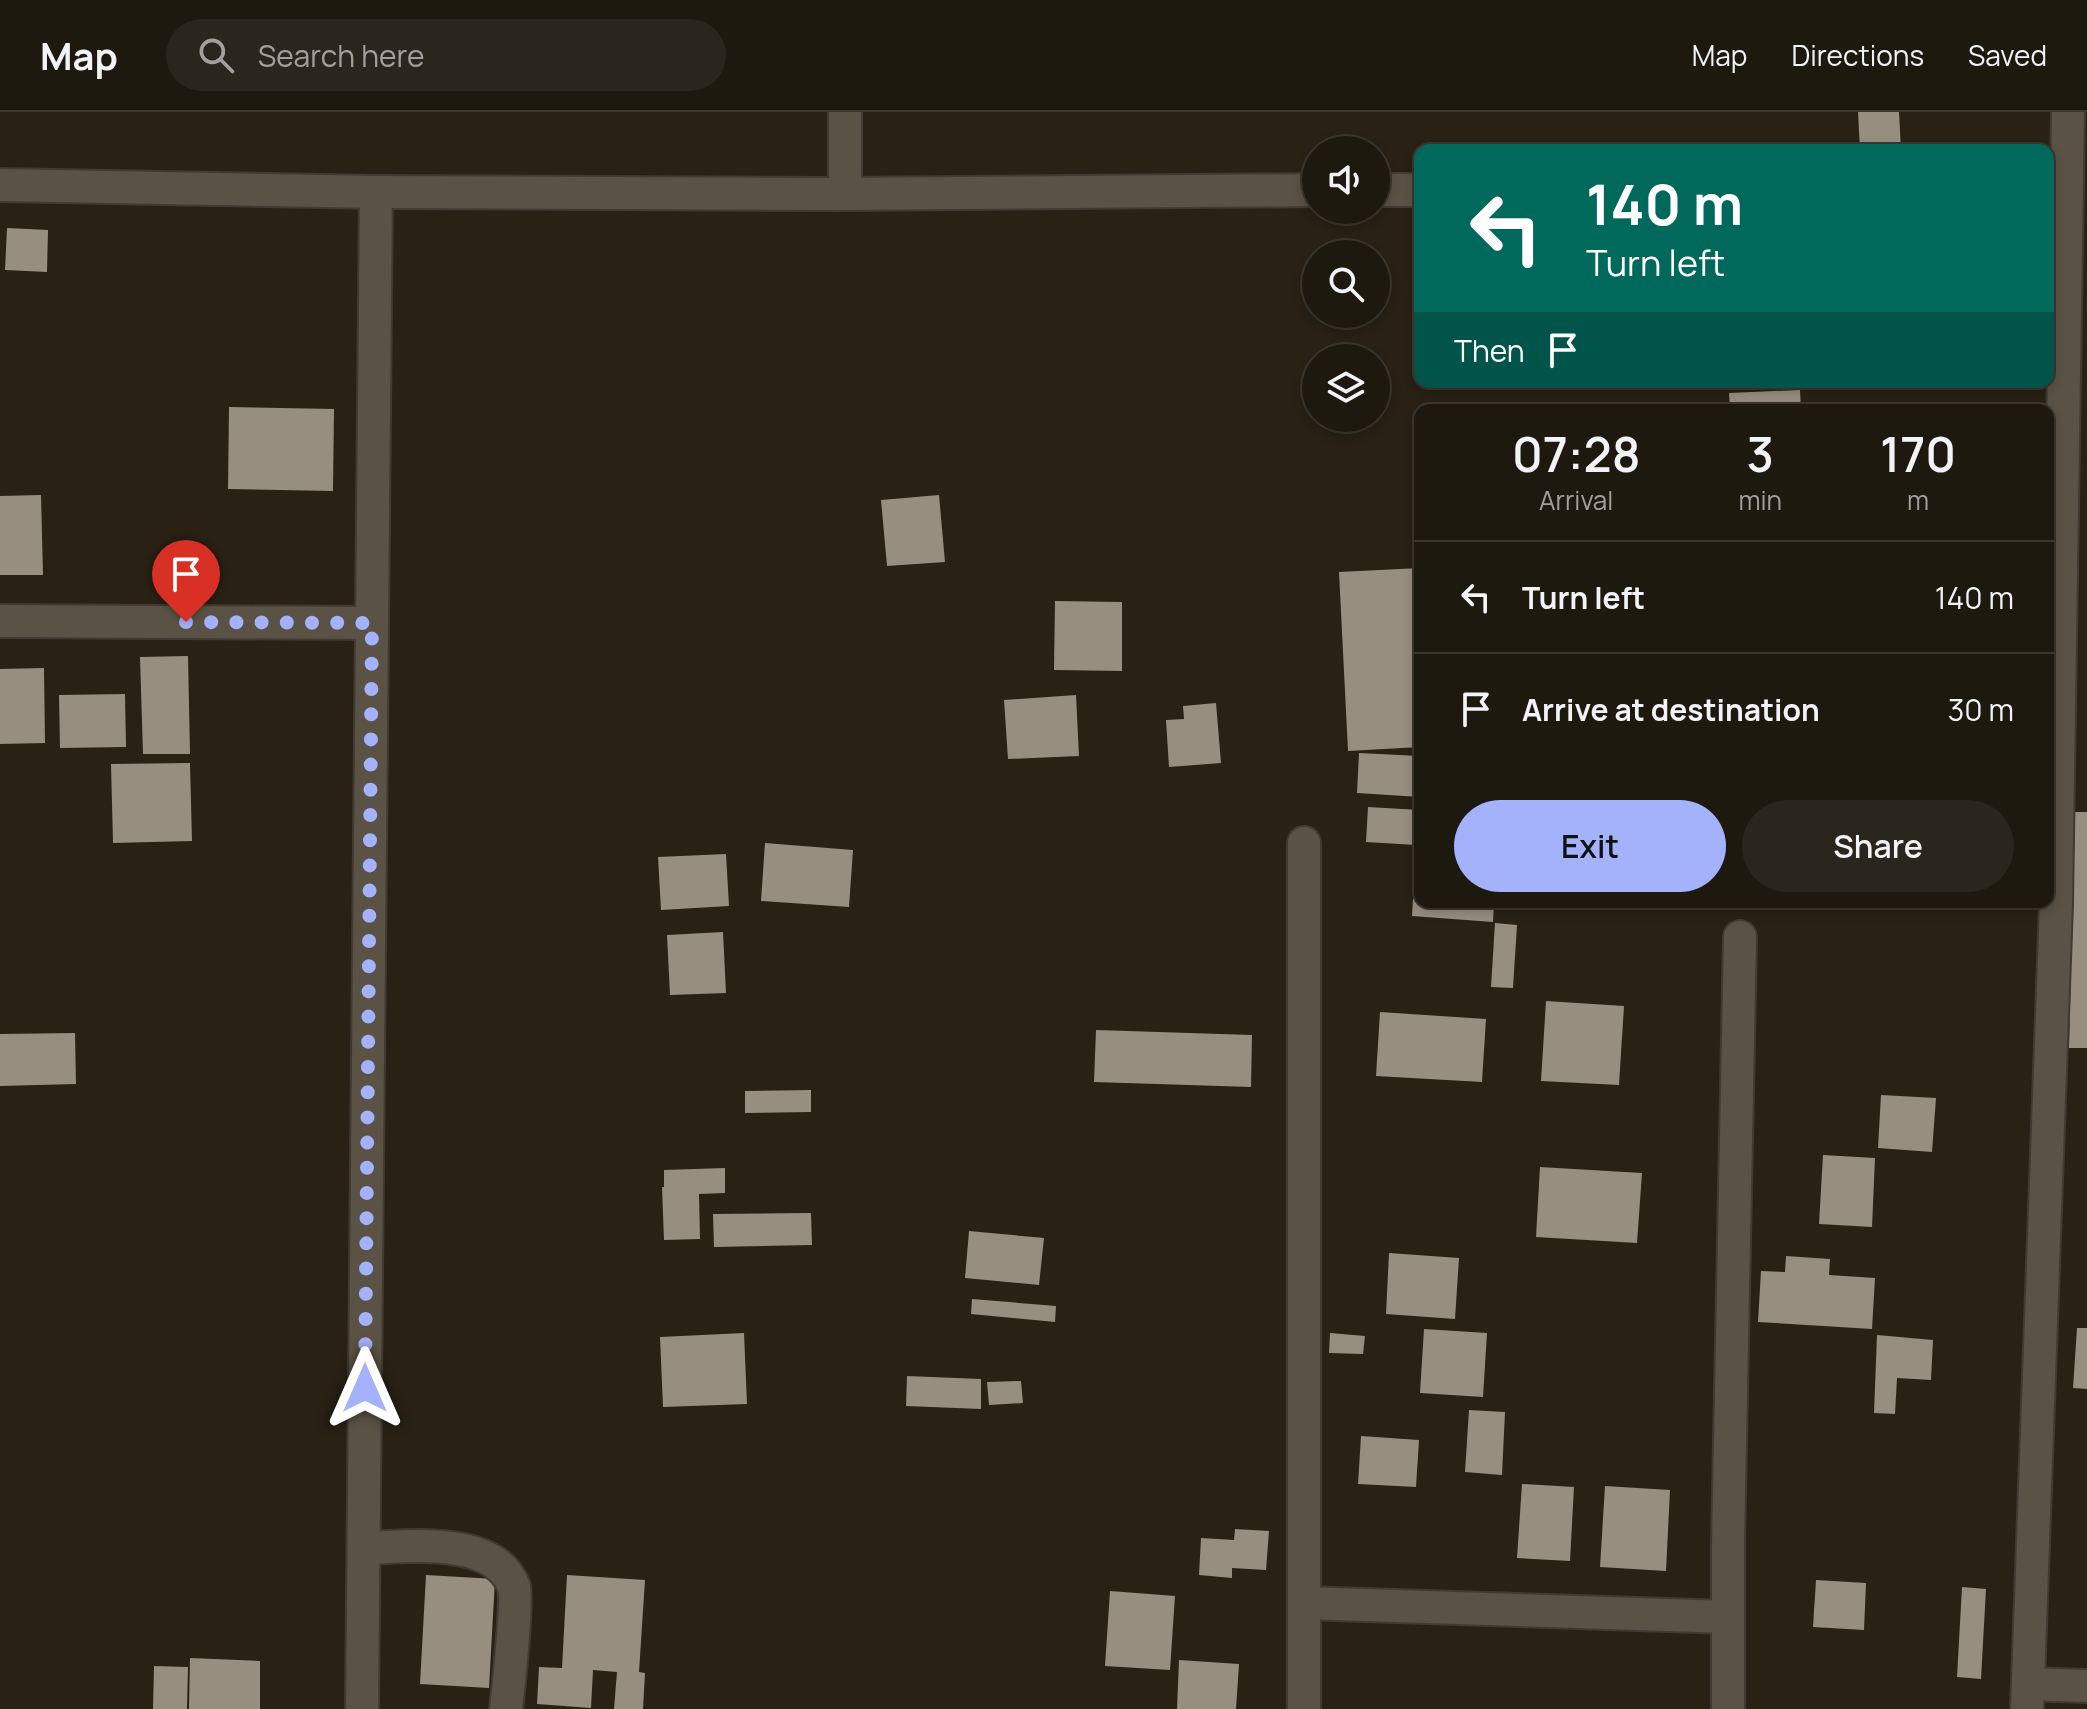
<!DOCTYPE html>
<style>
:root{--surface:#1e190f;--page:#2b261d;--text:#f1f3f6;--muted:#a1a09e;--line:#3c382f;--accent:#a4b2fc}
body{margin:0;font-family:Manrope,sans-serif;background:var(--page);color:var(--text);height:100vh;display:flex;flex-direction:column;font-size:30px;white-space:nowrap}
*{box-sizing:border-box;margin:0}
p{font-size:26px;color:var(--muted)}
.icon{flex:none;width:44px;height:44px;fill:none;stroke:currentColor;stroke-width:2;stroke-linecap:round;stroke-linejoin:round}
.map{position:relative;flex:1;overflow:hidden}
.panel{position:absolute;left:1414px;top:292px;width:640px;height:504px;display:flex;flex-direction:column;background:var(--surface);border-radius:16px;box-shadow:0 4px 12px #0003,0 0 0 2px var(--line)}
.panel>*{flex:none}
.guide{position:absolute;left:1414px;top:32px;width:640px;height:244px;border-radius:16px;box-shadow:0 4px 12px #0003,0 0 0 2px var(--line);background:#00695c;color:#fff;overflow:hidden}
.buttons{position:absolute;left:1302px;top:24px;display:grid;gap:16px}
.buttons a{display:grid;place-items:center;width:88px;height:88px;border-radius:50%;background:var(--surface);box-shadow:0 4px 12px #0003,0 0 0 2px var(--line);font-size:40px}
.pin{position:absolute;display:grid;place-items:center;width:68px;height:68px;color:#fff;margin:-82px -34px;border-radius:50% 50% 50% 0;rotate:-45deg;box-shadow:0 0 8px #0007}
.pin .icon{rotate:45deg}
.me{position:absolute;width:88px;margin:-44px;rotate:0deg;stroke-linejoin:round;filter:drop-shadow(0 0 6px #0008)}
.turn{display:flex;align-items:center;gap:28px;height:168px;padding:0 40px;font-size:36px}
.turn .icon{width:104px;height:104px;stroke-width:2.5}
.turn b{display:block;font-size:56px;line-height:68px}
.then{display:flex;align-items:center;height:76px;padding:0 40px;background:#0003;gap:16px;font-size:30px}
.eta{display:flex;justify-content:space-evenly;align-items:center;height:136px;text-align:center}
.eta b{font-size:48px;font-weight:600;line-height:56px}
.button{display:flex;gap:16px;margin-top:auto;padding:16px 40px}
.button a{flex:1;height:92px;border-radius:48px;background:var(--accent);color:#111;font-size:32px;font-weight:600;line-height:92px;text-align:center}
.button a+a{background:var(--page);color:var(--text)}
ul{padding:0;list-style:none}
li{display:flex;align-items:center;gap:24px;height:112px;padding:0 40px;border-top:2px solid var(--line)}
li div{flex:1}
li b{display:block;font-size:30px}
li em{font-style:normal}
header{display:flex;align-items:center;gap:48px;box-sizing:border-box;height:112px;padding:0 40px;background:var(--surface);border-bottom:2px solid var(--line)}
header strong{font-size:38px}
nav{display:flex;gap:44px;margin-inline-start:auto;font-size:28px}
.search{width:560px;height:72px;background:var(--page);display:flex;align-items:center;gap:20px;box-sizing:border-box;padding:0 28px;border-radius:44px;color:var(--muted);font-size:30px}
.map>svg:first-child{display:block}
.building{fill:#988e80}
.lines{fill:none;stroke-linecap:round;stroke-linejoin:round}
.street-casing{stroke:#403a32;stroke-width:36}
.street{stroke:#5a5244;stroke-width:32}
.route{stroke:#a4b2fc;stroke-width:14;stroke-dasharray:0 25.2}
</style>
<header>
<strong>Map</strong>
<div class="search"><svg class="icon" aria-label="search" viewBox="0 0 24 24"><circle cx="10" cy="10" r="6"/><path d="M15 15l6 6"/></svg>Search here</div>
<nav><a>Map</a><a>Directions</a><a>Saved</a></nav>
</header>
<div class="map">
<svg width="2087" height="1597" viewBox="0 0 2087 1597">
<rect width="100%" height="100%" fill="#282114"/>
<g class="building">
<path d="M1858,0H1899L1901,38H1860Z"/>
<path d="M7,116L48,118L47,160L5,158Z"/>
<path d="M1800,278L1801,298H1730L1729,281Z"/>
<path d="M229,295L334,297L333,379L228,377Z"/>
<path d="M41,383L43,463H0V384Z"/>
<path d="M939,383L945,450L887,454L881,388Z"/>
<path d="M1420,456V635L1348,639L1339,460Z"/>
<path d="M1055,489L1122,490V559L1054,558Z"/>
<path d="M188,544L190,642H143L140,545Z"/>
<path d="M44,556L45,631L0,632V557Z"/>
<path d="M125,582L126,635L60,636L59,583Z"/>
<path d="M1076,583L1079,644L1008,647L1004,588Z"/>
<path d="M1216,591L1221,651L1169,655L1166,608L1184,607L1183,594Z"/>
<path d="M1359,641L1420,644V685L1357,681Z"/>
<path d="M190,651L192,729L113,731L111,652Z"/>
<path d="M1368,695L1420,698V790H1494L1493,810L1412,804L1416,733L1366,730Z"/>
<path d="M2075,700H2087V936H2069Z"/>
<path d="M765,731L853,738L849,795L761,789Z"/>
<path d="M726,742L729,794L661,798L658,745Z"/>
<path d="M1495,811L1517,813L1513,876L1491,875Z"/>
<path d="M723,820L726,881L670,883L667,823Z"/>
<path d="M1546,889L1624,894L1619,973L1541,969Z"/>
<path d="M1380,900L1486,907L1482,970L1376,964Z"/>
<path d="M1096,918L1252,923L1251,975L1094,970Z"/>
<path d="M75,921L76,972L0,974V922Z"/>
<path d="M811,978V1000L745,1001V979Z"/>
<path d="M1881,983L1936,986L1932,1040L1878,1036Z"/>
<path d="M1823,1043L1875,1046L1872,1115L1819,1112Z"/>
<path d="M1540,1055L1642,1061L1637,1131L1536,1125Z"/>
<path d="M725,1056V1081L699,1082L700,1127L664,1128L662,1075H664V1058Z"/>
<path d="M811,1101L812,1133L714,1135L713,1102Z"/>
<path d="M969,1119L1044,1126L1039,1173L965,1166Z"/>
<path d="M1389,1141L1459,1146L1455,1207L1386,1202Z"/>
<path d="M1786,1144L1830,1147L1829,1163L1875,1166L1872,1217L1758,1210L1761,1159L1785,1160Z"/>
<path d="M972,1187L1056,1194L1055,1210L971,1202Z"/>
<path d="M2077,1216H2087V1277L2073,1276Z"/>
<path d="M1424,1217L1487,1221L1483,1285L1420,1281Z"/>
<path d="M744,1221L747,1292L663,1295L660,1225Z"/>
<path d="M1330,1221L1365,1224L1363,1242L1329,1241Z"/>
<path d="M1877,1223L1933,1228L1931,1268L1897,1266L1895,1302L1874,1301Z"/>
<path d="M907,1264L981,1267V1297L906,1294Z"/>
<path d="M1021,1269L1023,1291L989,1293L987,1270Z"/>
<path d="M1469,1298L1505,1300L1502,1363L1465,1360Z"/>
<path d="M1361,1324L1419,1328L1416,1375L1358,1372Z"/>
<path d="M1522,1372L1574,1375L1570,1449L1517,1446Z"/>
<path d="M1605,1374L1670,1378L1666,1459L1600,1455Z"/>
<path d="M1235,1417L1269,1419L1266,1458L1232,1456V1466L1199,1463L1201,1426L1234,1428Z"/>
<path d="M426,1463L495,1467L489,1576L420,1572Z"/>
<path d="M567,1463L645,1468L639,1560L645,1561L643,1597H614L617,1560L593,1558L591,1596L537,1592L539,1555L562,1556Z"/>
<path d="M1816,1468L1866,1471L1864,1518L1813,1515Z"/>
<path d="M1962,1475L1986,1477L1981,1567L1957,1565Z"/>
<path d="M1110,1479L1175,1484L1170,1558L1105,1554Z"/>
<path d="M190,1546L260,1549V1597H189Z"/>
<path d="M1179,1548L1239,1552L1236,1597H1177Z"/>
<path d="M154,1554L188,1555L187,1597H153Z"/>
</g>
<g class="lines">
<g class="street-casing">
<g id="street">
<path d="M0,73L376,80L845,82L1316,78"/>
<path d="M1376,78H1420"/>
<path d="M845,82V0"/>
<path d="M0,509L372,511"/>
<path d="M364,1436C407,1435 495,1423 514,1475C518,1486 508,1580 506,1597"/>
<path d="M1304,1491L1728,1505"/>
<path d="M2028,1572L2087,1574"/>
<path d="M362,1597L376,80"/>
<path d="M1304,1597V731"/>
<path d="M1728,1597V1431L1740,825"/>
<path d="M2027,1597L2056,792L2068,0"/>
</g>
</g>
<use href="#street" class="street"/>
</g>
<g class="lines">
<path class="route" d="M186,510L372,511L365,1276"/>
</g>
</svg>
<div class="buttons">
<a><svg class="icon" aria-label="sound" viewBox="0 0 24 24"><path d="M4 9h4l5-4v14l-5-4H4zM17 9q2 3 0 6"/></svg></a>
<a><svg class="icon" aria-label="search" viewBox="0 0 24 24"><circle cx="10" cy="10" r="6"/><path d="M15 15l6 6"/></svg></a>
<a><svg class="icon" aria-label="layers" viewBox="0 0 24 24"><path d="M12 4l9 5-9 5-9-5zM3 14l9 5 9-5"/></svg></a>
</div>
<div class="pin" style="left:186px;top:510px;background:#d93025"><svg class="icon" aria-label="arrive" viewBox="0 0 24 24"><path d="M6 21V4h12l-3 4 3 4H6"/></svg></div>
<svg class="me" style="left:365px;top:1276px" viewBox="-20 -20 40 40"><path d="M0-17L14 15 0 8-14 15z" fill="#a4b2fc" stroke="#fff" stroke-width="4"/></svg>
<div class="guide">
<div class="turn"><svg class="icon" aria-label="left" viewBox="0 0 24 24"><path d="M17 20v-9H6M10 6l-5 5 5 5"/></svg><div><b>140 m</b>Turn left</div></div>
<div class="then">Then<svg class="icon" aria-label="arrive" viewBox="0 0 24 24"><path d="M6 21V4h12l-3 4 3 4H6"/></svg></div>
</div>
<section class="panel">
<div class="eta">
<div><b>07:28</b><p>Arrival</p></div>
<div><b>3</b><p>min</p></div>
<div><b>170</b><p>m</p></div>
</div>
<ul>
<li><svg class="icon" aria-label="left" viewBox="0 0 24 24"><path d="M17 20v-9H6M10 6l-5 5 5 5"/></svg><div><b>Turn left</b></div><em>140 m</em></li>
<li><svg class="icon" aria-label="arrive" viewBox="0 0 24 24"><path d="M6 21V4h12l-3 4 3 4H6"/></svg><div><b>Arrive at destination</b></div><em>30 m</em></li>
</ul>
<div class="button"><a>Exit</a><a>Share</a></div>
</section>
</div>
